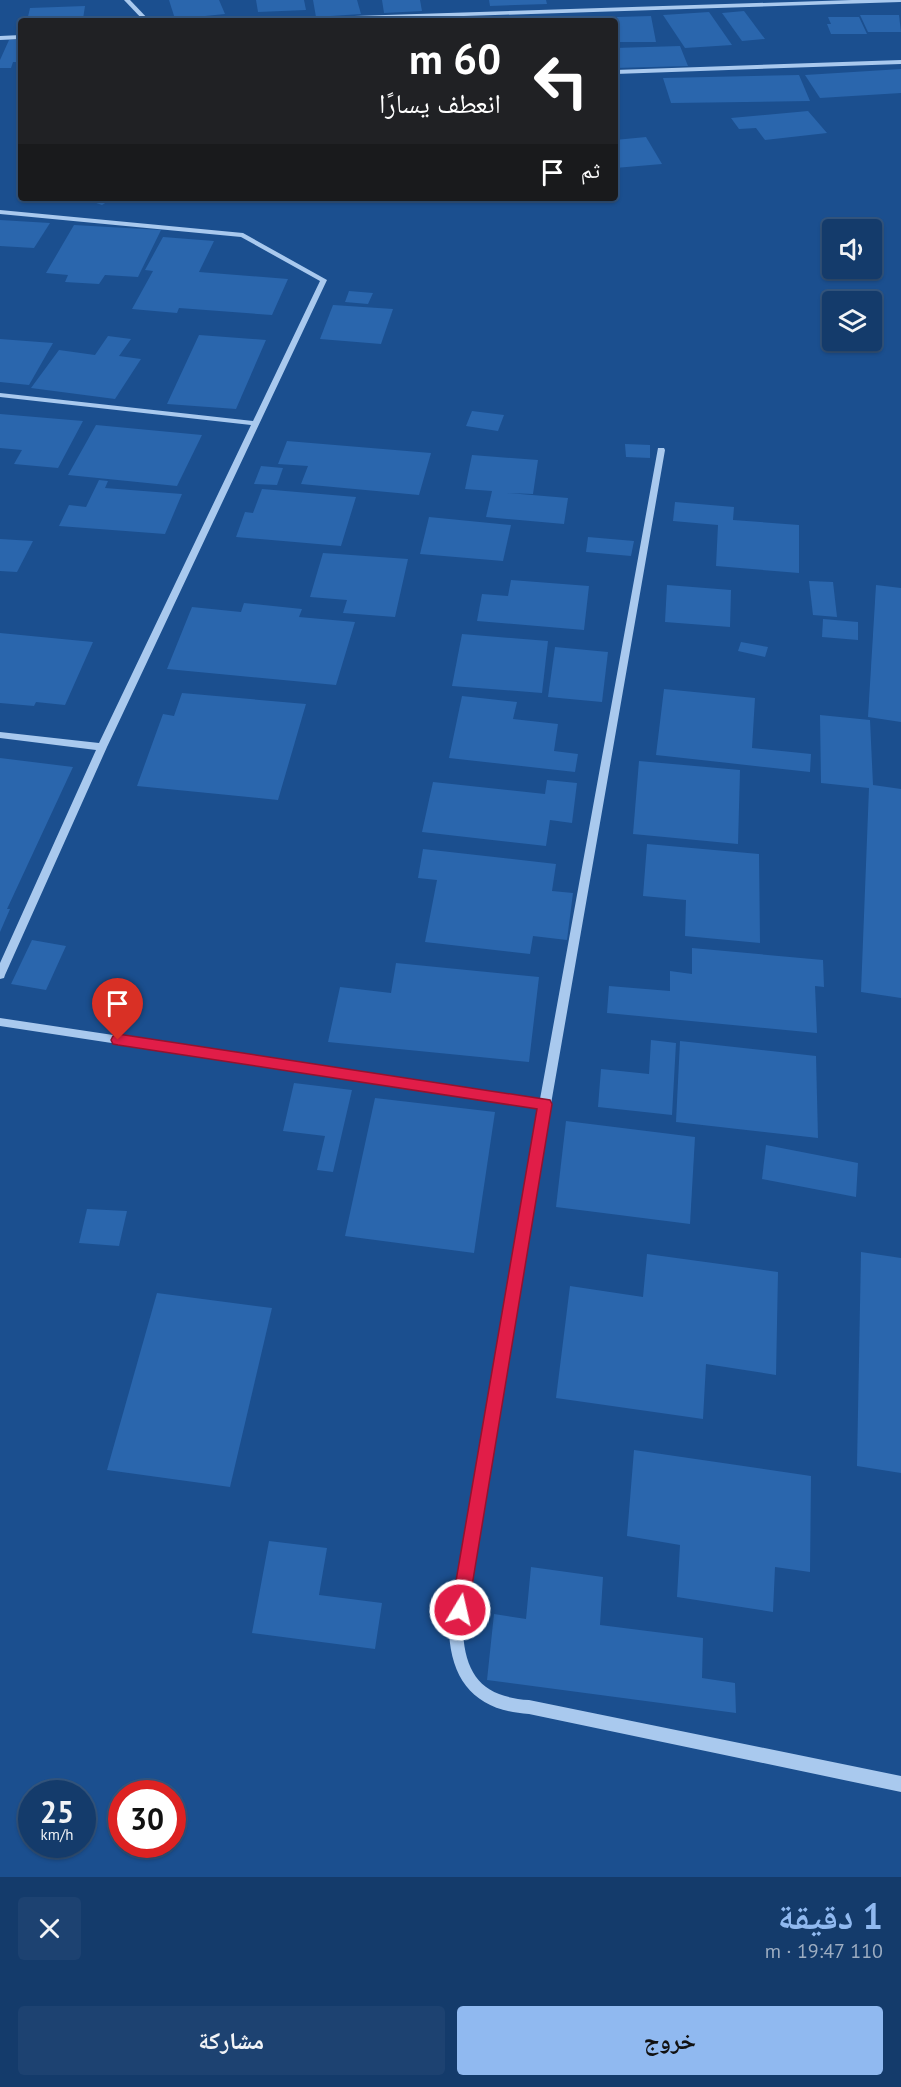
<!DOCTYPE html>
<html lang="ar">
<meta charset="utf-8">
<style>
:root{--surface:#143b6b;--page:#1d4271;--text:#f1f3f6;--muted:#9dadc1;--line:#33557e;--accent:#90b9f0}
body{margin:0;font-family:"PT Sans","Noto Naskh Arabic",sans-serif;background:var(--page);color:var(--text);direction:rtl;height:100vh;display:flex;flex-direction:column;font-size:22px;white-space:nowrap}
*{box-sizing:border-box;margin:0}
p{font-size:20px;color:var(--muted)}
.icon{flex:none;width:33px;height:33px;fill:none;stroke:currentColor;stroke-width:2;stroke-linecap:round;stroke-linejoin:round}
.map{position:relative;height:1877px;overflow:hidden;direction:ltr}
.sheet{display:flex;flex-direction:column;background:var(--surface);flex:1}
.sheet>*{flex:none}
.hud{position:absolute;left:18px;top:18px;width:600px;height:183px;border-radius:6px;box-shadow:0 2px 4px #0004,0 0 0 2px var(--line);direction:rtl;background:#202124;color:#fff;overflow:hidden}
.tools{position:absolute;left:822px;top:219px;display:grid;gap:12px}
.tools a{display:grid;place-items:center;width:60px;height:60px;border-radius:6px;background:var(--surface);box-shadow:0 2px 4px #0004,0 0 0 2px var(--line);font-size:30px}
.speed{position:absolute;left:18px;top:1780px;display:flex;gap:12px;font-size:30px;font-weight:700;text-align:center}
.speed>*{display:grid;place-content:center;width:78px;height:78px;border-radius:50%;background:var(--surface);box-shadow:0 2px 4px #0004,0 0 0 2px var(--line);line-height:1}
.speed small{font-size:15px;font-weight:400}
.speed .limit{border:9px solid #d22;background:#fff;color:#111}
.pin{position:absolute;display:grid;place-items:center;width:51px;height:51px;color:#fff;margin:-62px -26px;border-radius:50% 50% 50% 0;rotate:-45deg;box-shadow:0 0 6px #0007}
.pin .icon{rotate:45deg}
.me{position:absolute;width:66px;margin:-33px;rotate:9deg;stroke-linejoin:round;filter:drop-shadow(0 0 4px #0008)}
.turn{display:flex;align-items:center;gap:21px;height:126px;padding:0 18px;font-size:27px}
.turn .icon{width:78px;height:78px;stroke-width:2.5}
.turn b{display:block;font-size:42px;line-height:51px}
.then{display:flex;align-items:center;height:57px;padding:0 18px;background:#0003;gap:12px;font-size:22px}
.round{display:grid;place-items:center;flex:none;width:63px;height:63px;border-radius:6px;background:var(--page)}
.summary{display:flex;align-items:center;justify-content:space-between;height:102px;padding:0 18px}
h1{font-size:36px;font-weight:800;line-height:45px;color:var(--accent)}
.button{display:flex;gap:12px;margin-top:auto;padding:12px 18px}
.button a{flex:1;height:69px;border-radius:6px;background:var(--accent);color:#111;font-size:24px;font-weight:800;line-height:69px;text-align:center}
.button a+a{background:var(--page);color:var(--text)}
.map>svg:first-child{display:block}
.building{fill:#2a66ad}
.lines{fill:none;stroke-linecap:round;stroke-linejoin:round}
.minor{fill:#a9c9ee;fill-rule:evenodd}
.route{fill:#e11d48;stroke:#92132f;stroke-width:1.5}
</style>
<div class="map">
<svg width="901" height="1877" viewBox="0 0 901 1877">
<rect width="100%" height="100%" fill="#1b4f8f"/>
<g class="building">
<path d="M169,0H219L225,14L175,19Z"/>
<path d="M256,0H304L306,10L258,12Z"/>
<path d="M313,0H357L361,14L316,17Z"/>
<path d="M382,0H420L422,11L384,13Z"/>
<path d="M489,0H546L547,4L490,6Z"/>
<path d="M85,6L83,19L27,21L30,8Z"/>
<path d="M744,11L765,39L742,41L722,13Z"/>
<path d="M709,12L732,45L685,48L663,15Z"/>
<path d="M860,15H899L901,32H868Z"/>
<path d="M651,16L656,42H615V34H620L617,17Z"/>
<path d="M828,17H859L867,34H831L827,24H831Z"/>
<path d="M9,40H21V62H13L11,68H0V60Z"/>
<path d="M680,46L688,66L615,68V48Z"/>
<path d="M901,69V93L820,98L805,75Z"/>
<path d="M799,75L810,101L671,103L663,78Z"/>
<path d="M808,111L827,133L765,140L756,128L739,129L731,118Z"/>
<path d="M646,137L662,164L615,168V140Z"/>
<path d="M82,198H113L102,205Z"/>
<path d="M0,220L50,223L34,248L0,246Z"/>
<path d="M74,225L161,230L138,277L105,275L99,284L65,282L68,275L46,273Z"/>
<path d="M163,237L214,241L199,272L288,279L272,315L179,308L177,313L132,309L153,271L145,270Z"/>
<path d="M349,291L373,293L368,304L345,302Z"/>
<path d="M333,305L393,309L381,344L320,339Z"/>
<path d="M199,335L266,340L236,409L167,404Z"/>
<path d="M108,336L131,339L119,356L141,359L115,399L31,388L59,350L95,355Z"/>
<path d="M0,339L53,343L29,385L0,382Z"/>
<path d="M472,411L504,415L498,431L466,426Z"/>
<path d="M0,414L83,421L58,468L14,464L22,450L0,448Z"/>
<path d="M96,425L202,435L177,486L68,475Z"/>
<path d="M287,441L431,453L419,495L301,484L308,466L278,464Z"/>
<path d="M625,444L650,445V458L626,457Z"/>
<path d="M472,455L538,460L533,494L507,493L568,498L564,524L486,517L492,491L465,489Z"/>
<path d="M261,466L283,468L277,485L254,484Z"/>
<path d="M99,480L108,481L105,488L182,494L165,534L59,526L69,505L86,507Z"/>
<path d="M262,489L356,497L341,546L236,537L245,512L253,513Z"/>
<path d="M675,502L734,507L733,520L799,525V573L716,566L718,525L673,521Z"/>
<path d="M429,517L511,525L503,561L420,554Z"/>
<path d="M588,537L634,541L631,556L586,552Z"/>
<path d="M0,539L33,541L17,572L0,571Z"/>
<path d="M323,553L408,559L395,617L343,613L347,600L310,597Z"/>
<path d="M511,580L589,586L584,630L477,621L482,594L508,596Z"/>
<path d="M809,581L833,582L837,617L813,615Z"/>
<path d="M667,585L731,590L730,627L665,622Z"/>
<path d="M876,585L901,588V722L868,717Z"/>
<path d="M244,603L302,609L299,617L355,622L336,685L167,669L192,607L241,612Z"/>
<path d="M823,619L858,622V640L822,637Z"/>
<path d="M0,633L93,642L65,705L36,702L34,706L0,703Z"/>
<path d="M462,634L548,641L542,693L452,686Z"/>
<path d="M741,642L768,647L765,657L738,651Z"/>
<path d="M555,647L608,652L602,702L548,697Z"/>
<path d="M664,689L755,698L752,748L811,754L810,772L656,755Z"/>
<path d="M182,693L306,704L278,800L137,786L163,714L174,716Z"/>
<path d="M462,696L517,702L513,719L558,724L554,751L578,754L575,772L449,758Z"/>
<path d="M820,715L870,720L873,785L901,789V998L861,992L869,788L821,783Z"/>
<path d="M0,758L73,767L7,909H10L0,932Z"/>
<path d="M639,761L740,770L738,844L633,834Z"/>
<path d="M547,780L577,783L572,823L550,820L546,846L422,832L433,782L545,794Z"/>
<path d="M647,844L759,854L760,943L685,936L686,900L643,896Z"/>
<path d="M423,849L556,864L552,891L573,893L567,940L533,936L530,954L425,942L437,880L418,878Z"/>
<path d="M32,940L66,946L46,990L11,984Z"/>
<path d="M692,948L823,960L824,987L815,986L817,1033L607,1013L609,986L670,991V971L692,974Z"/>
<path d="M396,963L539,977L529,1062L328,1042L340,987L391,993Z"/>
<path d="M651,1040L676,1043L672,1115L598,1107L601,1069L649,1074Z"/>
<path d="M680,1041L816,1056L818,1138L676,1122Z"/>
<path d="M294,1083L352,1090L333,1172L317,1170L325,1136L283,1131Z"/>
<path d="M375,1098L495,1112L474,1253L345,1236Z"/>
<path d="M566,1121L695,1137L690,1224L556,1207Z"/>
<path d="M766,1145L858,1163L856,1197L762,1179Z"/>
<path d="M87,1209L127,1211L119,1246L79,1243Z"/>
<path d="M861,1252L901,1258V1473L857,1466Z"/>
<path d="M647,1254L778,1272L776,1375L706,1364L703,1419L556,1398L570,1286L643,1297Z"/>
<path d="M157,1293L272,1308L230,1487L107,1470Z"/>
<path d="M634,1450L811,1476L810,1572L775,1567L773,1612L677,1597L680,1545L627,1536Z"/>
<path d="M269,1541L327,1548L319,1595L382,1603L375,1649L252,1633Z"/>
<path d="M531,1567L603,1577L600,1625L703,1638L702,1678L735,1683L736,1713L487,1680L494,1614L526,1619Z"/>
</g>
<g class="lines">
<g class="minor">
<path d="M124,0H130L150,21H144Z"/>
<path d="M852,0H901V2L310,21H258L261,19Z"/>
<path d="M21,35V39L0,40V36Z"/>
<path d="M901,60V64L615,74V70Z"/>
<path d="M0,210L243,233L327,280L107,747L5,975L4,978L0,979V963L96,750L0,738V732L99,743L251,425L0,397V393L253,421L320,281L241,237L0,214Z"/>
<path d="M658,448H664L665,450L551,1104L463,1633C466,1677 484,1697 529,1700L901,1776V1792L529,1714C478,1711 452,1684 449,1633L539,1108L0,1026V1018L540,1099Z"/>
</g>
</g>
<path class="route" d="M118,1034L550,1100L552,1104L467,1616L460,1619L454,1616L451,1610L537,1109L118,1045L113,1044L111,1040L113,1036Z"/>
</svg>
<div class="tools">
<a><svg class="icon" aria-label="sound" viewBox="0 0 24 24"><path d="M4 9h4l5-4v14l-5-4H4zM17 9q2 3 0 6"/></svg></a>
<a><svg class="icon" aria-label="layers" viewBox="0 0 24 24"><path d="M12 4l9 5-9 5-9-5zM3 14l9 5 9-5"/></svg></a>
</div>
<div class="speed"><div>25<small>km/h</small></div><div class="limit">30</div></div>
<div class="pin" style="left:118px;top:1040px;background:#d93025"><svg class="icon" aria-label="arrive" viewBox="0 0 24 24"><path d="M6 21V4h12l-3 4 3 4H6"/></svg></div>
<svg class="me" style="left:460px;top:1610px" viewBox="-20 -20 40 40"><circle r="17" fill="#e11d48" stroke="#fff" stroke-width="3"/><path d="M0-11L8 9 0 5-8 9z" fill="#fff"/></svg>
<div class="hud">
<div class="turn"><svg class="icon" aria-label="left" viewBox="0 0 24 24"><path d="M17 20v-9H6M10 6l-5 5 5 5"/></svg><div><b>60 m</b>انعطف يسارًا</div></div>
<div class="then">ثم<svg class="icon" aria-label="arrive" viewBox="0 0 24 24"><path d="M6 21V4h12l-3 4 3 4H6"/></svg></div>
</div>
</div>
<section class="sheet">
<div class="summary"><div><h1>1 دقيقة</h1><p>110 m · 19:47</p></div><a class="round"><svg class="icon" aria-label="close" viewBox="0 0 24 24"><path d="M6 6l12 12M18 6L6 18"/></svg></a></div>
<div class="button"><a>خروج</a><a>مشاركة</a></div>
</section>
